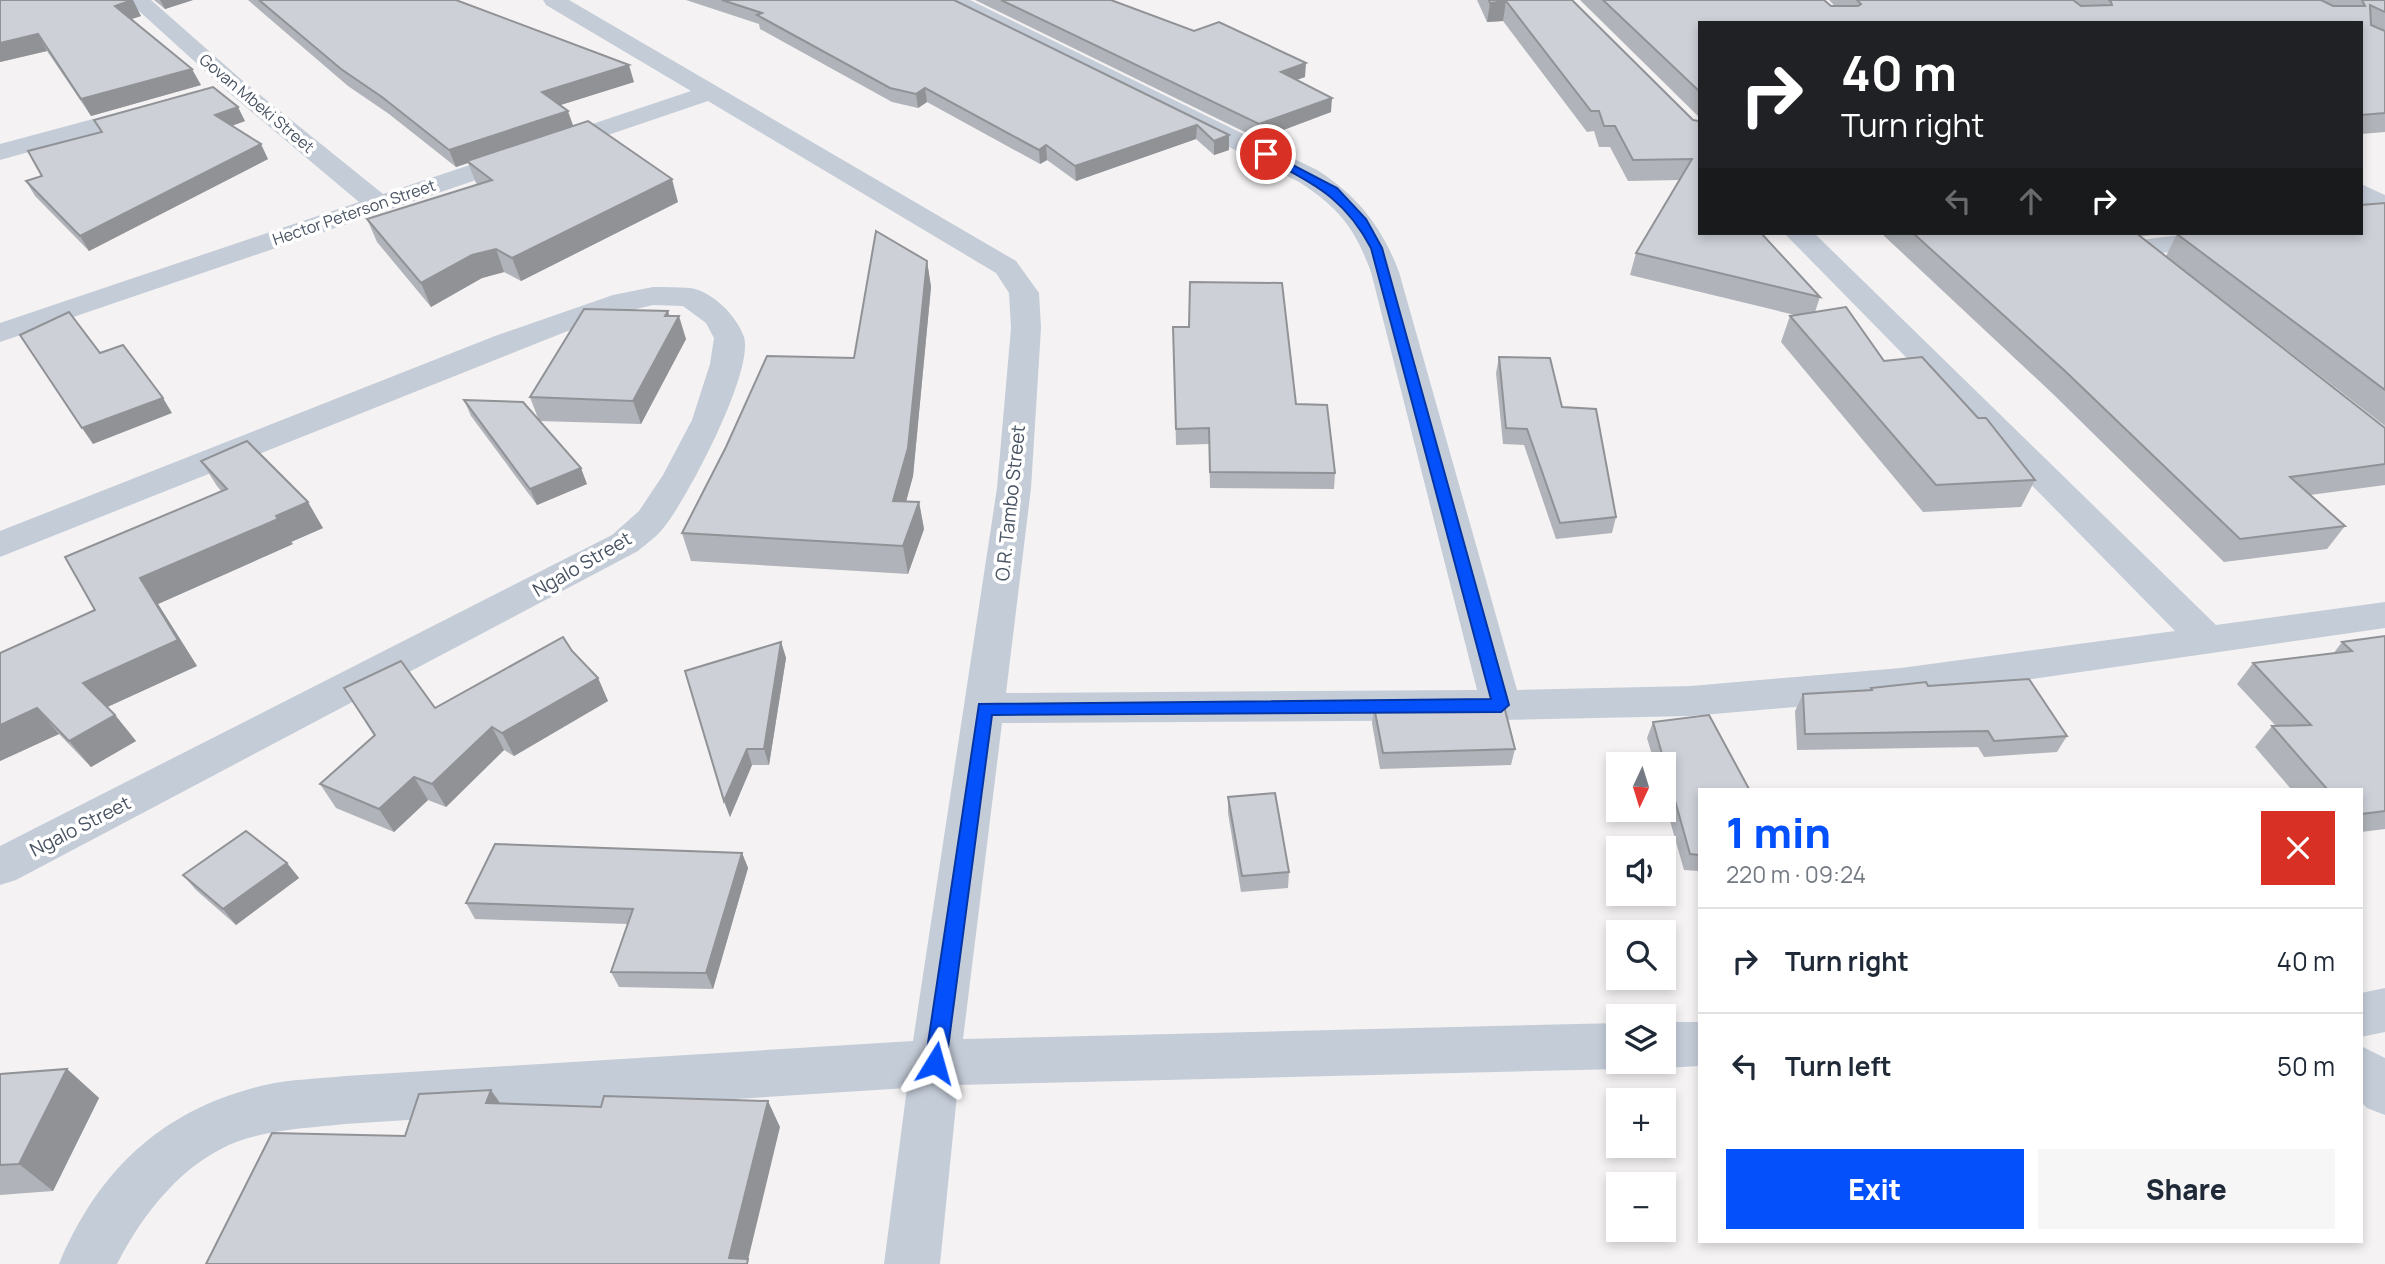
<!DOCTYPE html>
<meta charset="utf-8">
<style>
:root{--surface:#fff;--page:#f6f6f7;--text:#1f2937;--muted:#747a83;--line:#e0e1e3;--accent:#0451fc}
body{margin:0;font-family:Manrope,sans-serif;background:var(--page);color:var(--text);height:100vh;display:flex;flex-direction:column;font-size:26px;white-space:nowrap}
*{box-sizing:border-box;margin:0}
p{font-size:23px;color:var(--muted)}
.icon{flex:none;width:38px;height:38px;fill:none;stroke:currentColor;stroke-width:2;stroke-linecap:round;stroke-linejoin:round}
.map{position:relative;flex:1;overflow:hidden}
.details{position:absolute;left:1698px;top:788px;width:665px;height:455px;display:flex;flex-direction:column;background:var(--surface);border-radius:0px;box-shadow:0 4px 10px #0003}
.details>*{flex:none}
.hud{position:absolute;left:1698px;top:21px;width:665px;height:214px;border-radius:0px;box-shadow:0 4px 10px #0003;background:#202124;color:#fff;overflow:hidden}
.needle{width:46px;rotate:184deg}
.fabs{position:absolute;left:1606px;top:752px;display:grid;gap:14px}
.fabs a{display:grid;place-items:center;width:70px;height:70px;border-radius:0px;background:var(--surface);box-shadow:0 4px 10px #0003;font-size:35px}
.pin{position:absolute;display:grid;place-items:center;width:60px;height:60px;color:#fff;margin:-30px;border:4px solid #fff;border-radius:50%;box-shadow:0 2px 7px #0007}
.me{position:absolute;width:77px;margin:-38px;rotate:8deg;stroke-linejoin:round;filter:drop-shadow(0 0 5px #0008)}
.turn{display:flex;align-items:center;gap:24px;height:147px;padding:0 28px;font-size:32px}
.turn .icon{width:91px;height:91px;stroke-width:2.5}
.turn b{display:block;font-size:49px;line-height:60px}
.lanes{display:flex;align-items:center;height:66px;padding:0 28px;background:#0003;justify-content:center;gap:35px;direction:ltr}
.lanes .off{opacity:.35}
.round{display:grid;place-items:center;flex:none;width:74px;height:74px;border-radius:0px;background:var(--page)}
.headline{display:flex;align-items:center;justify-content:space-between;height:119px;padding:0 28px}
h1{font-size:42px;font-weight:800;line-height:52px;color:var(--accent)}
.action{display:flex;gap:14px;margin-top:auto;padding:14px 28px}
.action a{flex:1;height:80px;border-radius:0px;background:var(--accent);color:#fff;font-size:28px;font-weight:800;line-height:80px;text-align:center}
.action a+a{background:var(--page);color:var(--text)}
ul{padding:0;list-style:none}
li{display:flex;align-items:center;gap:21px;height:105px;padding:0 28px;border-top:2px solid var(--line)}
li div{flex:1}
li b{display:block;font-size:26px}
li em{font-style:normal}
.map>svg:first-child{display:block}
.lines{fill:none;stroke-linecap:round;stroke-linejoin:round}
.minor{fill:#c4ccd8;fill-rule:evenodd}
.wall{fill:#b0b3b9}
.shaded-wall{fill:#909296}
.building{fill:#cdd0d7;stroke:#909296;stroke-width:2}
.route{fill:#0451fc;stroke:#0335a4;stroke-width:2}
.labels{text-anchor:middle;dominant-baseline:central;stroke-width:7;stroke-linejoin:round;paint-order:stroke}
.far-street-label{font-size:16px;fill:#475262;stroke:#fff}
.street-label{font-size:19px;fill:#475262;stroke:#fff}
</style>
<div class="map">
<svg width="2385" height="1264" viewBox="0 0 2385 1264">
<rect width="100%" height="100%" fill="#f4f2f2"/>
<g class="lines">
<g class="minor">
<path d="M127,0H151L243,81L383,194L691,91L546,5L543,0H569L1016,261L1039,293L1041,328L1031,488L1006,693L1477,690L1371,272C1355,228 1338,207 1299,182L945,5L942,0H970L1317,170C1358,196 1382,227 1399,272L1517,690L1691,686L1901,668L2175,631L1784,233H1814L2216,625L2385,602V628L1901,698L1691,716L1501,720L1002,723L963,1039L1619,1023V1062H1636L1619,1069L958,1085L940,1264H884L907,1088L345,1124C309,1128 273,1129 239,1141C184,1161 143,1213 117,1264H59C99,1169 163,1109 265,1085C291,1079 318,1079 345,1076L913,1041L997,488L1011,328L1009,293L996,273L708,101L0,342V323L359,202L227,91Z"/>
<path d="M149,104L158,106L161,111L158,116L0,160V144Z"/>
<path d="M2361,184L2385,195V215L2361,203Z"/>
<path d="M2195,233H2281L2277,239L2267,241L2135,256L2125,254L2121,248L2125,242Z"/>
<path d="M653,287C665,287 678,287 690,288C712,291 737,316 744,337C754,372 688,497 665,526C658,536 647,543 638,551L16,880L0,885V846L612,535L639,511L663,475L692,420L710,364L714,338L706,323L683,306L653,305L603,317L0,557V531L495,336L613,295Z"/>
<path d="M2385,988V1032L2361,1037V993Z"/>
<path d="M1664,1022H1699V1066L1664,1068L1650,1062H1664Z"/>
<path d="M2361,1046L2385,1058V1115L2367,1108L2361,1102Z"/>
</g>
</g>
<g class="wall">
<path d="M0,0L141,16L131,19L201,85L91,116L47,51L0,62Z"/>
<path d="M154,0H193L165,9Z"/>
<path d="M248,0H456L634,82L560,105L573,126L678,202L521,281L504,272L482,278L431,307L377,242L367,219L478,184L476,183L468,163L456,167L389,114L348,86Z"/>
<path d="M686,0H954L1229,135V150L1214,155L1196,139L1076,181L1047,160L1040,164L927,102L918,108L892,102L760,29L759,24Z"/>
<path d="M975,0H1111L1305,77L1296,80L1331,112L1259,139Z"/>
<path d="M1477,0H1572L1693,120L1699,233L1820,297L1815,312L1884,361L2035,480L2021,507L1923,512L1781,342L1790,316L1795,315L1630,275L1636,253L1679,180L1628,181L1610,147H1599L1594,131L1587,132L1503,21L1487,22Z"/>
<path d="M1580,0H1824L1831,6H1835L1829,0H2385V132L2361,134V23H1699V117Z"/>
<path d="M94,120L245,121L232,126L268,159L89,251L35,196L26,181L42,176L101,132Z"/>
<path d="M2385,203V426L2166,256L2177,234L2361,233Z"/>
<path d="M1881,233H2173L2141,236L2385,428V485L2310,495L2345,526L2327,549L2224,562L2053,394Z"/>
<path d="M927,261L931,287L913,476L906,501L919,502L924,529L908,574L691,561L682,533L854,358Z"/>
<path d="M670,316L686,339L641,424L539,421L530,397Z"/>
<path d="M1173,327L1296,404L1335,473L1334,489L1210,488L1209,444L1176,445Z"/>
<path d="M1499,357L1562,407L1616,517L1612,533L1556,539L1524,445L1503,444L1496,373Z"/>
<path d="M464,400L587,484L537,505L471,416Z"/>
<path d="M201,461L323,528L291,542L293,544L158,604L197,666L107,707L115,715L136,741L91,767L59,734L0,761L95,610L222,492L217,486Z"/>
<path d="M2385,636V829L2361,832V789H2291L2255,747L2272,726H2276L2237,684L2253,663L2333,654L2342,642Z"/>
<path d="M781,642L786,658L769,765H752L730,817L724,801Z"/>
<path d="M572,651L598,678L608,701L514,756L504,750L446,807L428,800L394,832L336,808L320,784L374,736L344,688L435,708Z"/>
<path d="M1928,686L2067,736L2057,752L1984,757L1978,747L1797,750L1795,711L1803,694L1870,690L1871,688Z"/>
<path d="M1374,707L1515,749L1511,765L1380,769L1372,723Z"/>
<path d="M1653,722L1699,789V871L1684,870L1664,800V765H1655L1647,738Z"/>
<path d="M1228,797L1289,872L1288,888L1241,892L1228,813Z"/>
<path d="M742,853L748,868L713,989L619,987L611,972L628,924L475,919L466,903Z"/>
<path d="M287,863L299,878L236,925L196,890L183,875Z"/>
<path d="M67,1069L99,1098L53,1191L0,1195V1074Z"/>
</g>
<g class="shaded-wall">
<path d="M133,0L141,16L123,22L115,6Z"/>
<path d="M160,0H193L165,9Z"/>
<path d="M1506,1L1503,21L1487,22L1490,3Z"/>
<path d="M38,34L47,51L0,62V43Z"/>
<path d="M1306,63L1305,77L1280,86L1281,72Z"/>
<path d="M629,65L634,82L548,109L542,92Z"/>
<path d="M192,69L201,85L91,116L81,99Z"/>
<path d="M925,88L927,102L918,108L916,94Z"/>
<path d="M1332,98L1331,112L1259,139V124Z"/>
<path d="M238,107L245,121L222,129L215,115Z"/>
<path d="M568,111L574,128L467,161L468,163L456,167L449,150Z"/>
<path d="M1197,125L1196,139L1076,181L1075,166Z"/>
<path d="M1229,135V150L1214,155V141Z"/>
<path d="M261,144L268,159L89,251L80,236Z"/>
<path d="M1046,145L1047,160L1040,164L1039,150Z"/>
<path d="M672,179L678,202L521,281L512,258Z"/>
<path d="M496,249L504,272L482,278L431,307L421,283L472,255Z"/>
<path d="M927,261L931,287L913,476L899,528L893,501Z"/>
<path d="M668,311L673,327L679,316L686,339L641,424L633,401Z"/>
<path d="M163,398L172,413L93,444L82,428Z"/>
<path d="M581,468L587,484L537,505L530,489Z"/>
<path d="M308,502L323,528L291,542L293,544L158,604L197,666L103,709L83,683L140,578Z"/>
<path d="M919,502L924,529L908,574L903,546Z"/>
<path d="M781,642L786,658L769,765L764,749Z"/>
<path d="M598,678L608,701L514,756L502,733Z"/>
<path d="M37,708L59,734L0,761V725Z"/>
<path d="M115,715L136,741L91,767L69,741Z"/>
<path d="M492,727L504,750L446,807L432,784Z"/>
<path d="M747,749L752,765L730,817L724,801Z"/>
<path d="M414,777L428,800L394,832L379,809Z"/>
<path d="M742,853L748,868L713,989L706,973Z"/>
<path d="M287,863L299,878L236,925L223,909Z"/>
<path d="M67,1069L99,1098L53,1191L19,1164Z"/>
<path d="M491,1090L509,1116L486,1103Z"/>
<path d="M768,1101L780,1127L747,1264L729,1258Z"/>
</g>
<g class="building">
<path d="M0,0H132L115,6L192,69L81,99L38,34L0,43Z"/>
<path d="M259,0H456L629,65L542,92L568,111L449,150L382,97L341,69Z"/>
<path d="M722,0H954L1229,135L1214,141L1197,125L1075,166L1046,145L1039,150L925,88L916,94L890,88L757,15L762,13Z"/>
<path d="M1001,0H1111L1194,31L1219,22L1306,63L1281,72L1332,98L1259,124Z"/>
<path d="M1489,0H1572L1693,120L1699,121V233H1761L1820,297L1636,253L1692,159L1633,160L1615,126H1604L1599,111H1591L1506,1L1490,3Z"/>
<path d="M1603,0H1824L1831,6H1858L1861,4L1857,0H2073L2081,6L2112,5L2111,2L2109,0H2321L2333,6H2365L2362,0H2385V12L2370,5L2371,25L2385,31V113L2361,115V23H1699V91Z"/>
<path d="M213,87L238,107L215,115L261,144L80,236L26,181L42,176L28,151L102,132L94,120Z"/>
<path d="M588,121L672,179L512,258L496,249L472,255L421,283L367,219L492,180L467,161Z"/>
<path d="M2385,203V390L2177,234L2186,233H2361V205Z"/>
<path d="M876,231L927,261L908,448L893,501L919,502L903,546L682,533L726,447L767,356L854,358Z"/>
<path d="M1913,233H2136L2385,428V464L2290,477L2345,526L2240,539L2065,371Z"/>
<path d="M1190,282L1282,283L1296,404L1327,405L1335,473L1210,472L1209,428L1176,429L1173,327H1189Z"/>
<path d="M1846,307L1884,361L1922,357L1978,418H1986L2035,480L1936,485L1790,316Z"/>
<path d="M584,309L668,311L665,316H679L633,401L530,397Z"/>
<path d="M69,312L100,353L123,345L163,398L82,428L20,335Z"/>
<path d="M1499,357L1550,358L1562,407L1596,409L1616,517L1560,523L1527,429L1506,428Z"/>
<path d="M464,400L523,402L581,468L530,489Z"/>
<path d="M247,441L308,502L276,516L278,519L140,578L178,640L83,683L115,715L69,741L37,708L0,725V653L95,610L65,557L227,489L201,461Z"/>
<path d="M2385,636V811L2361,814V789H2327L2272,726L2311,725L2253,663L2352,651L2342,642Z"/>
<path d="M563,637L572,651L598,678L502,733L492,727L432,784L414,777L379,809L320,784L375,735L344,688L401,661L435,708Z"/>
<path d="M781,642L764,749H747L724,801L685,671Z"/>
<path d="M2029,679L2067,736L1994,741L1988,731L1805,734L1803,694L1872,690L1871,688L1926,682L1928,686Z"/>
<path d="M1504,706L1515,749L1383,753L1374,707Z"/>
<path d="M1709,715L1749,789H1699V855L1690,854L1653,722Z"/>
<path d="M1275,793L1289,872L1242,876L1228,797Z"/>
<path d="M246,831L287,863L223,909L183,875Z"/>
<path d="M495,844L742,853L706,973L611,972L633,909L466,903Z"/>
<path d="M67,1069L19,1164L0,1165V1074Z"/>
<path d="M491,1090L486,1103L601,1107L604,1096L768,1101L729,1258L748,1259L747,1264H206L272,1133L405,1136L419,1094Z"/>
</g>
<path class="route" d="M1266,151L1337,188L1366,219L1382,248L1509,705L1501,712L992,715L946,1063L943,1070L935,1073L928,1070L925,1063L979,704L1491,699L1371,248C1343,195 1312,184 1262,156L1261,154Z"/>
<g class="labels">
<g class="far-street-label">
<text transform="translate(257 103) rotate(40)">Govan Mbeki Street</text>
<text transform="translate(354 212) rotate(-19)">Hector Peterson Street</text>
</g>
<g class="street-label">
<text transform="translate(1010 503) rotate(-84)">O.R. Tambo Street</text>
<text transform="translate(582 564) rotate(-30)">Ngalo Street</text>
<text transform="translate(80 826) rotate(-27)">Ngalo Street</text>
</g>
</g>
</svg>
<div class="fabs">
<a><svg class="needle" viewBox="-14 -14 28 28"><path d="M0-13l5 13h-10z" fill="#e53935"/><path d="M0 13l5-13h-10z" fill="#747a83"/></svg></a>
<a><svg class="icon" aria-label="sound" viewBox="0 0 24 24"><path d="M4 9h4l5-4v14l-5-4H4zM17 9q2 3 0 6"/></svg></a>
<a><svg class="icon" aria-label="search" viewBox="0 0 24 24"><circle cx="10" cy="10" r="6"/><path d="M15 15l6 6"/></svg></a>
<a><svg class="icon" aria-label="layers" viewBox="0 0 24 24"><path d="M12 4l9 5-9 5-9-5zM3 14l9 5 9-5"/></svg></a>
<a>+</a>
<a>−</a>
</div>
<div class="pin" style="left:1266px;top:154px;background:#d93025"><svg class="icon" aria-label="arrive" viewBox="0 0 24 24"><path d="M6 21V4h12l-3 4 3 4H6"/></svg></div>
<svg class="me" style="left:935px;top:1063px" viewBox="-20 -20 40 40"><path d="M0-17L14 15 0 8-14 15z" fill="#0451fc" stroke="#fff" stroke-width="4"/></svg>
<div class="hud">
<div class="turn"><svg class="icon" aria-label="right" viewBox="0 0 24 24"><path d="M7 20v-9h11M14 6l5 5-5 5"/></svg><div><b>40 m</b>Turn right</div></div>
<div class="lanes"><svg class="icon off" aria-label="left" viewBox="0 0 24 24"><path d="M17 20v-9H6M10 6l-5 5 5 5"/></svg><svg class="icon off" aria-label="ahead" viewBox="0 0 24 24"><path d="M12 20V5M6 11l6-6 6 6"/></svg><svg class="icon" aria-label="right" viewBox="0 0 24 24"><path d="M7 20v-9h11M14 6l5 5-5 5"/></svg></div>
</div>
<section class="details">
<div class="headline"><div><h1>1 min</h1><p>220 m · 09:24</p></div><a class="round" style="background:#d93025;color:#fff"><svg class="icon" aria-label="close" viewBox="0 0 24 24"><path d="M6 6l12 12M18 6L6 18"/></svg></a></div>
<ul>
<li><svg class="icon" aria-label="right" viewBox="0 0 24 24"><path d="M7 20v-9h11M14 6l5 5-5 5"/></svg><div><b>Turn right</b></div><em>40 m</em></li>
<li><svg class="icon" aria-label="left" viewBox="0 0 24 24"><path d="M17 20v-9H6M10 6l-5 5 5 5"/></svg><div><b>Turn left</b></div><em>50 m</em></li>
</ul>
<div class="action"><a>Exit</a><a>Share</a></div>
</section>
</div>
